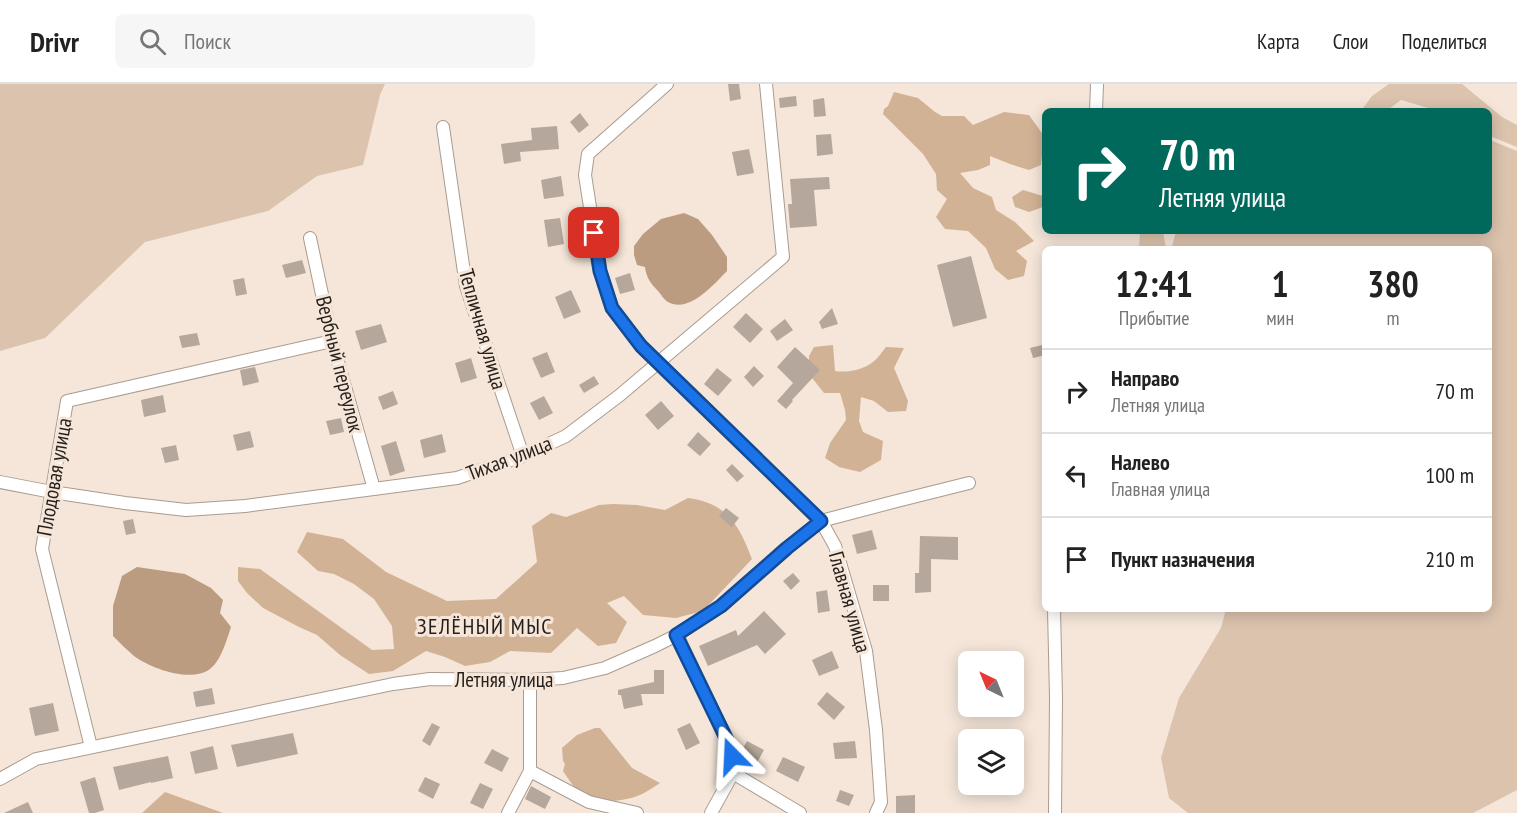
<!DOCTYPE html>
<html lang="ru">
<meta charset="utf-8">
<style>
:root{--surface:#fff;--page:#f6f6f6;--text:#222;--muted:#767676;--line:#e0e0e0}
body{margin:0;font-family:"PT Sans Narrow",sans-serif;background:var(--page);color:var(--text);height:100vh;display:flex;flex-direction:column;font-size:22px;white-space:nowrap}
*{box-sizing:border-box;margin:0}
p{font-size:20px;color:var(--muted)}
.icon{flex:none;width:33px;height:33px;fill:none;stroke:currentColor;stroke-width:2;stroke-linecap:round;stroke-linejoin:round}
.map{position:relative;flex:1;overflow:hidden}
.side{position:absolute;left:1042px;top:162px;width:450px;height:366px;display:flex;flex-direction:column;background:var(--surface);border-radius:9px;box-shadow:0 3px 15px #0003}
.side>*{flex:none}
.hud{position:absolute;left:1042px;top:24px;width:450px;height:126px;border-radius:9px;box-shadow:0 3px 15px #0003;background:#00695c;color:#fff;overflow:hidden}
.needle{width:39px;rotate:317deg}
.fabs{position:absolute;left:958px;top:567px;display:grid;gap:12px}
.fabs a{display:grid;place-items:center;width:66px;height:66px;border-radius:9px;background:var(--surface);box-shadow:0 3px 15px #0003;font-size:30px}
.pin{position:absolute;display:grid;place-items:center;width:51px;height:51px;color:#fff;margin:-26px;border-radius:12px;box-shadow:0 3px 9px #0006}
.me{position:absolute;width:66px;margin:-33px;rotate:339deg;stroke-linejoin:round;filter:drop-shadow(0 0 4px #0008)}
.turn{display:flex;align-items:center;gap:21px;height:126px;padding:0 18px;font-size:27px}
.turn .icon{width:78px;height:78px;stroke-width:2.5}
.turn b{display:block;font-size:42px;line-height:51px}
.eta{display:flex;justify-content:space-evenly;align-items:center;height:102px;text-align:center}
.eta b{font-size:36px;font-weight:600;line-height:42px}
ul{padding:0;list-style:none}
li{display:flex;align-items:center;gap:18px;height:84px;padding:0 18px;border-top:2px solid var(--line)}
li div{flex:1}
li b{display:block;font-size:22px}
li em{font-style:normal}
header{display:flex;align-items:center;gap:36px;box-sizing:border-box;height:84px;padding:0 30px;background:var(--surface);border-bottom:2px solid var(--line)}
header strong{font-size:28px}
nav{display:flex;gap:33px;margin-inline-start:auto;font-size:21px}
.search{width:420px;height:54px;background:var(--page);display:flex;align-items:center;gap:15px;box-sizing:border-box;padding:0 21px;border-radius:9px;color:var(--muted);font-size:22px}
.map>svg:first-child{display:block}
.green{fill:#dbc3ad}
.forest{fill:#d1b295}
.water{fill:#bb9c80}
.building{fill:#b5a79b}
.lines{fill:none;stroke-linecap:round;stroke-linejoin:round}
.minor-casing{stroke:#a99b8f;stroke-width:14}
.minor{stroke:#fff;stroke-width:12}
.route-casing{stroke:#114b97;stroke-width:15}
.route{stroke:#1a73e8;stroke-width:10}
.labels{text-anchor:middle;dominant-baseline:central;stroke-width:6;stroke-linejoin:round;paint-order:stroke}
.street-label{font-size:21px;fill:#241f1a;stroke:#f5e6d9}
.neighbourhood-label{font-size:22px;letter-spacing:1.5px;fill:#241f1a;stroke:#f5e6d9}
</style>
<header>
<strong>Drivr</strong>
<div class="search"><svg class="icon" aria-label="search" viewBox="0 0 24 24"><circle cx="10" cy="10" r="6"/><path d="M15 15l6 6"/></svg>Поиск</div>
<nav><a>Карта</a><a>Слои</a><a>Поделиться</a></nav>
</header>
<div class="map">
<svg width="1517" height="729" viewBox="0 0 1517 729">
<rect width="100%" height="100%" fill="#f5e6d9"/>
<g class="green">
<path d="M0,0H385L380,11L363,81L317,92L268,127L145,158L45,254L0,267Z"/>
<path d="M1389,0H1462L1502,33L1517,41V63L1490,52V27H1438L1401,16L1386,27H1361L1372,12Z"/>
<path d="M1490,56L1517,67V706L1473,729H1188L1169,714L1161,674L1179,614L1221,544L1226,525H1490V165H1172V163L1176,147H1490Z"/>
<path d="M1140,147H1163L1166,165H1139Z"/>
</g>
<g class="forest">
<path d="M894,8L918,14L935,28L942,32H964L973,41L1004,28L1029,31L1044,52L1041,81L1029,86L1010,80L990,72V81L978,86L960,89L973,104L992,113L996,126L1015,138L1034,157L1016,167L1027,177L1024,192L1008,196L995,185L986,164L968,147L945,145L936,133L947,115L937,106L936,90L923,70L883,30L884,25L888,22Z"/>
<path d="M1023,106L1043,112V123L1029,128L1015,123L1012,113Z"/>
<path d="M833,261L835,287C847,289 863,286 873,278C878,274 882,268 886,263L904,264L894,284L908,317L906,327L888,328L874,317L861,313L859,337L863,348L883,357L881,376L860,388L839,383L825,374L830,359L846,336L845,326L840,309H824L809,290V272L814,263Z"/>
<path d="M688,414C727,419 739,441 752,475L703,527L676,534L643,531L624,512L607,519L627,538L616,559L598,562L577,544L551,569L510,567L490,578L465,582L445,573L426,567L393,587L369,590L340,571L317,551L299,543L263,524L247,509L238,497V483L260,485L372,566L394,565L392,542L374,515L354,500L334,490L318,487L297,468L307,448L343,455L386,488L447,517L496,515L537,478L532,442L551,429L566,433L599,421L613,420L637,421L665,426Z"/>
<path d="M595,644H600L632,684L660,699C655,702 650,706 644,709C629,717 600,721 585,712C575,706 569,696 563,687L565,680L563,677L562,664L577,651Z"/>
<path d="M165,708L223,729H142Z"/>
</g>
<g class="water">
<path d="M684,129L698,135L712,151L727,173V187C714,200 689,230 668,218C664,216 661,210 658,207C651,200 646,193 645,183L637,181L634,171V162L643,150L661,135Z"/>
<path d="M137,483L185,490L211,504L223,516L220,529L231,543C227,555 221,577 210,585C191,599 152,585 134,572C127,566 120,559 113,552V522L122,492Z"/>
</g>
<g class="building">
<path d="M728,0H739L741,15L730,17Z"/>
<path d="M796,12L797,22L780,24L779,14Z"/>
<path d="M824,14L826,32L814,33L813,16Z"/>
<path d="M580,29L589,41L579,49L570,38Z"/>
<path d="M557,42L559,65L520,68L521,77L504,80L501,60L532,56L531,44Z"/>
<path d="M831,50L833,70L817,72L816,51Z"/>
<path d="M749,65L754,89L737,92L732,68Z"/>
<path d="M561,92L564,112L544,115L541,96Z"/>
<path d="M829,93L830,105L814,106L817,142L790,144L788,120H792L790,95Z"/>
<path d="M560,134L564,160L548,163L544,136Z"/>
<path d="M971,172L987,234L953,243L937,181Z"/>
<path d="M302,176L306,189L286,194L282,181Z"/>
<path d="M630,189L635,206L620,210L615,194Z"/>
<path d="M244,194L247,210L236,212L233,196Z"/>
<path d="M571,206L581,228L564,235L555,213Z"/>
<path d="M832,224L838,240L822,245L819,238Z"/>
<path d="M746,229L763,245L750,259L733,243Z"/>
<path d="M785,235L793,246L777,257L770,247Z"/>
<path d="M381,240L387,258L361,266L355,247Z"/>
<path d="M197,249L200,261L182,264L179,252Z"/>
<path d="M1046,260V271L1033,274L1030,264Z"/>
<path d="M795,263L820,286L792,316L793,317L786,325L777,317L793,299L777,283Z"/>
<path d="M547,268L555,288L541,294L532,274Z"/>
<path d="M471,274L477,294L461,299L455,279Z"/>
<path d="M754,282L764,292L753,303L744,293Z"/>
<path d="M255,283L259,298L243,302L240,286Z"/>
<path d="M717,284L732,296L718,312L704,300Z"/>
<path d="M594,292L599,300L584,309L579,301Z"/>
<path d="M393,307L398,320L383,326L378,313Z"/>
<path d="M163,311L166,328L144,333L141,316Z"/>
<path d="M544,312L553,329L539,336L530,319Z"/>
<path d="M661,317L674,332L658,346L645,331Z"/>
<path d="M341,334L344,348L330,351L326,337Z"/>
<path d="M250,347L254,363L237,367L233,351Z"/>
<path d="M698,348L711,360L700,372L687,361Z"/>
<path d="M442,350L446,368L424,374L420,356Z"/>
<path d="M396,357L405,387L390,392L381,362Z"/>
<path d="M176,361L179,376L165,379L161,364Z"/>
<path d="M732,380L744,392L737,398L726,386Z"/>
<path d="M726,424L739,434L732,443L719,432Z"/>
<path d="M133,435L136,449L126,451L123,437Z"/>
<path d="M872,446L877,465L857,470L852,451Z"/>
<path d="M920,452L958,453V476L931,475V508L915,509V489H919Z"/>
<path d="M793,489L800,497L791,506L783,497Z"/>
<rect x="873" y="501" width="16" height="16"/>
<path d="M827,506L830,527L818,529L816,508Z"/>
<path d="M764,527L786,550L765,570L757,561L708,582L699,562L736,546L738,552Z"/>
<path d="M832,567L839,584L819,592L812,576Z"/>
<path d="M654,586H664V610H641L643,621L624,625L621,611H618V606L654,598Z"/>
<path d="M212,604L215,620L196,623L193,608Z"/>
<path d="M827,608L845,623L834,636L817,620Z"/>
<path d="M53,619L59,647L35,652L29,624Z"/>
<path d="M432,639L440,643L430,662L422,657Z"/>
<path d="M690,639L700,659L686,666L677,645Z"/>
<path d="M293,649L298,670L237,683L231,661Z"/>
<path d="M747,657L764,666L753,686L741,679L740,670Z"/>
<path d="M855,657L857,674L835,675L833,659Z"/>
<path d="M213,662L218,685L195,690L190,668Z"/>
<path d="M492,665L509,674L502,688L484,679Z"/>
<path d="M168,672L173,694L151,699V698L119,706L113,683Z"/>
<path d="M783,673L805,683L798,698L776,687Z"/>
<path d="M95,693L104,726L95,729H89L80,698Z"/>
<path d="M425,693L440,700L433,715L418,707Z"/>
<path d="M480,699L493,705L483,725L470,719Z"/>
<path d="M531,702L551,713L545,725L525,715Z"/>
<path d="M840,706L854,711L849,722L836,717Z"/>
<path d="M915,711V729H896V712Z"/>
<path d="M28,718L33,729H4Z"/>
</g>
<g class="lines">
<g class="minor-casing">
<g id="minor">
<path d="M667,0L588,70L585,91L600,187L612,224L641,262L821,437L835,462L866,567L876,646L881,718L876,729"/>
<path d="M1096,27L1097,0"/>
<path d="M443,43L466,202L523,372"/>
<path d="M310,154L332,257L374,405"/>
<path d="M0,398L52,408L125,419L186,426L245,422L457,394L523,372L566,352L620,311L783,173L766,0"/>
<path d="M1054,525L1056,614L1055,729"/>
<path d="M677,551L728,658L732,672L733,689L711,729"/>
<path d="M91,663L42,465L67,317L332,257"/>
<path d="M530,687L589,718L637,729"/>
<path d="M733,689L800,729"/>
<path d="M0,695L36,675L393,600L430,595L530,596L563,594L605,584L655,562L677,551L721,522L787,464L821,437L893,418L969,399"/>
<path d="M508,729L530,687V596"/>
</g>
</g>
<use href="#minor" class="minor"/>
</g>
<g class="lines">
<g class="route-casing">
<path id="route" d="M594,149L600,187L612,224L641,262L821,437L787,464L721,522L676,551L728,658L732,672"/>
</g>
<use href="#route" class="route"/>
</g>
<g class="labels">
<g class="street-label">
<text transform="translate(483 245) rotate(74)">Тепличная улица</text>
<text transform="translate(340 280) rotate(76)">Вербный переулок</text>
<text transform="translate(509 374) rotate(-21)">Тихая улица</text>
<text transform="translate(54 393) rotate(-80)">Плодовая улица</text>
<text transform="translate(850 518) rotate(74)">Главная улица</text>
<text x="504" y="595">Летняя улица</text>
</g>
<g class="neighbourhood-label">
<text x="485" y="542">ЗЕЛЁНЫЙ МЫС</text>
</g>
</g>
</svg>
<div class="fabs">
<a><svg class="needle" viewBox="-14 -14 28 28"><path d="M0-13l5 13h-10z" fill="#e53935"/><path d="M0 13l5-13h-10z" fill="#767676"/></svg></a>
<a><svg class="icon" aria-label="layers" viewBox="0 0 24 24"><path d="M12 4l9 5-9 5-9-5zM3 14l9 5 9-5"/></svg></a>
</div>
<div class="pin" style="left:594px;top:149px;background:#d93025"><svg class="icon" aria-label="arrive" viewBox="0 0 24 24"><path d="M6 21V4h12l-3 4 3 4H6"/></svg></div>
<svg class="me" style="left:732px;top:672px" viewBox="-20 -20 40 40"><path d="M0-17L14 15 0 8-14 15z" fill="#1a73e8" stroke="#fff" stroke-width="4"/></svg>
<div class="hud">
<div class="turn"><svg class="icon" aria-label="right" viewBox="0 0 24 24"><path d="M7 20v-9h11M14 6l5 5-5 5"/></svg><div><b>70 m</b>Летняя улица</div></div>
</div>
<section class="side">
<div class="eta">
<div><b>12:41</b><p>Прибытие</p></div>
<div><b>1</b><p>мин</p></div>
<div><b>380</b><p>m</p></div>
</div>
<ul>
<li><svg class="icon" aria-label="right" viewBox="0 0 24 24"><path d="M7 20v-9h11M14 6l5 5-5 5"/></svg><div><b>Направо</b><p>Летняя улица</p></div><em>70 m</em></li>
<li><svg class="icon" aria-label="left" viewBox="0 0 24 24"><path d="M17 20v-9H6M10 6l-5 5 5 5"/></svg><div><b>Налево</b><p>Главная улица</p></div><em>100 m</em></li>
<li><svg class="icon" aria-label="arrive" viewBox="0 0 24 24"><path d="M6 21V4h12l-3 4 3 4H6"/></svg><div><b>Пункт назначения</b></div><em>210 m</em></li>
</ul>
</section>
</div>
